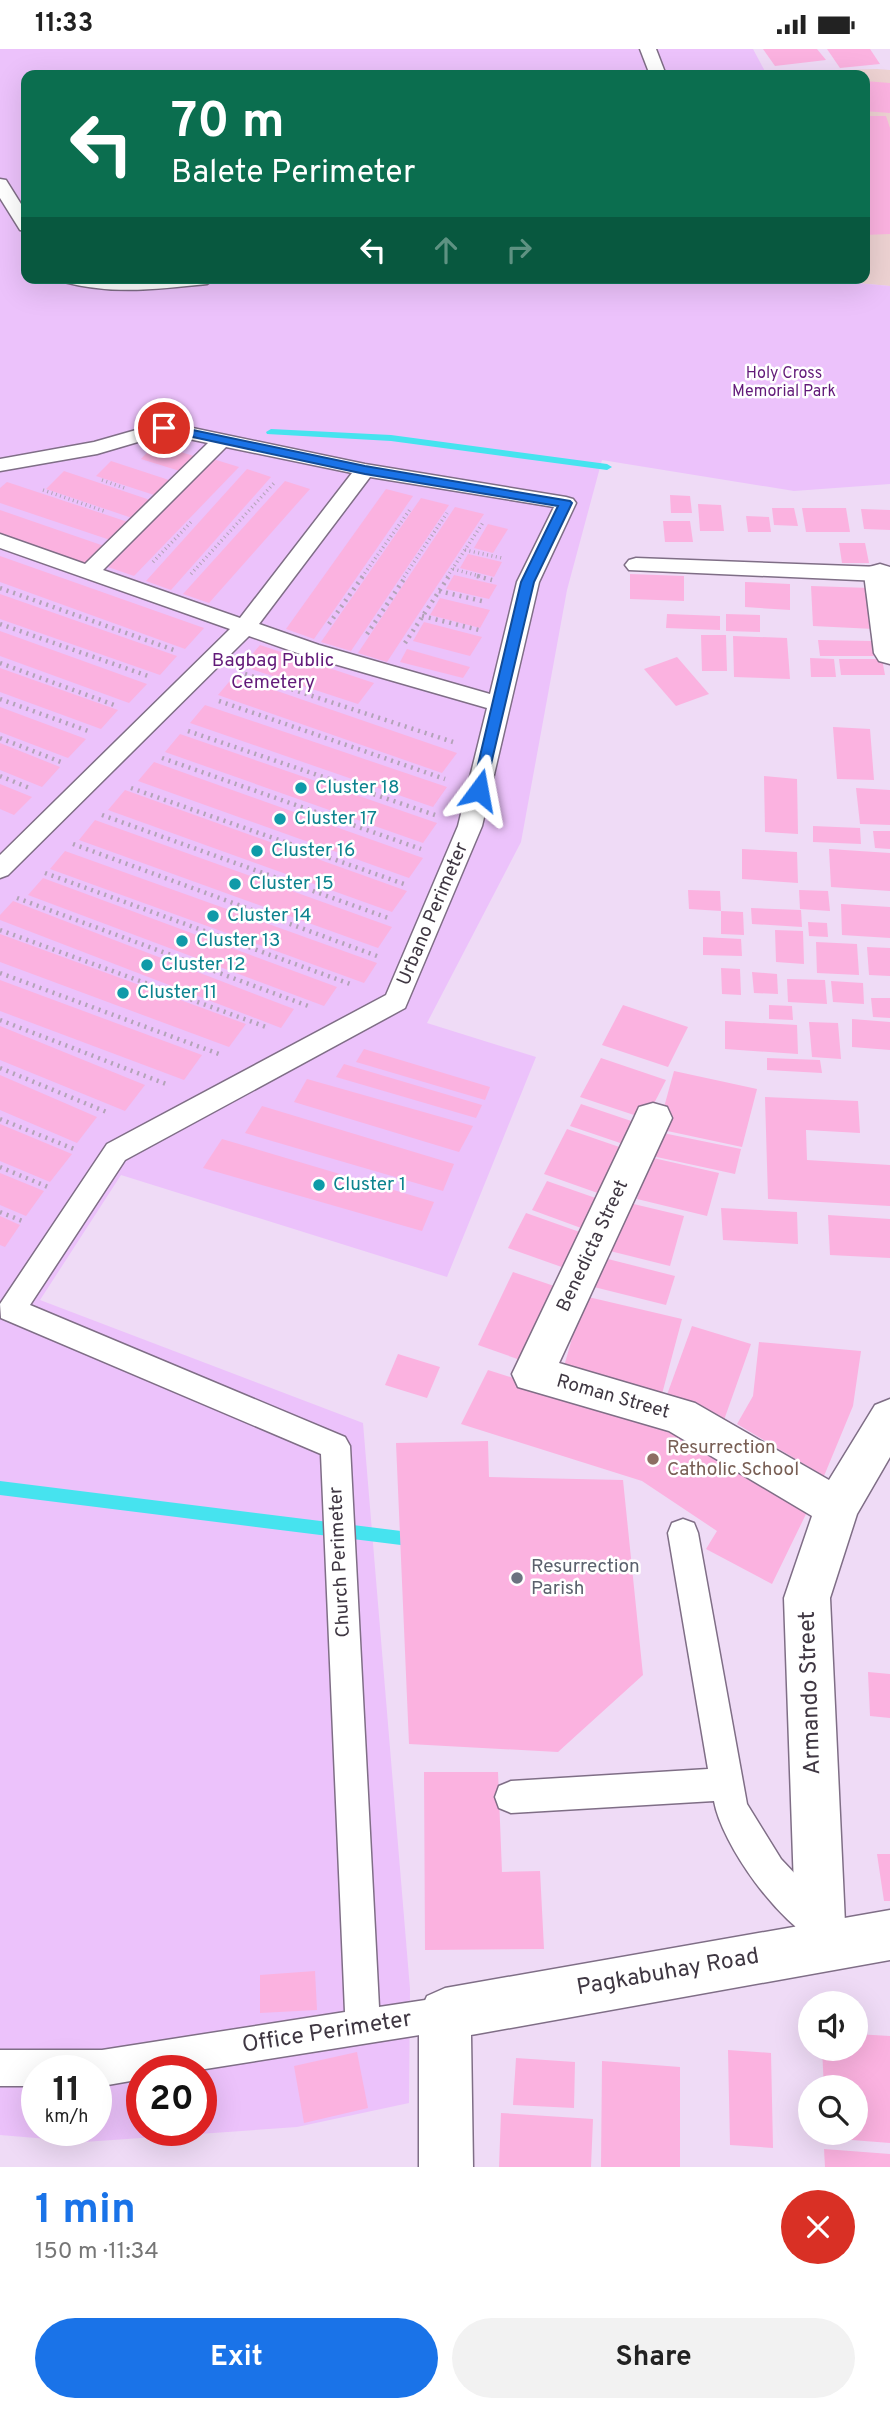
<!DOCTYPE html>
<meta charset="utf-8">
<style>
:root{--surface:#fff;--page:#f2f2f2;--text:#222;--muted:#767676;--accent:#1a73e8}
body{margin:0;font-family:Overpass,sans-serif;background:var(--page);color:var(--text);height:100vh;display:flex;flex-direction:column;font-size:26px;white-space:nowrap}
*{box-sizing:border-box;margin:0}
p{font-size:23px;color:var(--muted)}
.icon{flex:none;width:38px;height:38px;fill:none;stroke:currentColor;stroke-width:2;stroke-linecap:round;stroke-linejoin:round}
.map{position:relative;height:2118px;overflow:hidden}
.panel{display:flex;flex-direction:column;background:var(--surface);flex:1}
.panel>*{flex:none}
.banner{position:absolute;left:21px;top:21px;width:849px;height:214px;border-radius:14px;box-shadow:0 7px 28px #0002;background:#0b6e4f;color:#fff;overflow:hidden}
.tools{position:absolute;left:798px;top:1942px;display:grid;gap:14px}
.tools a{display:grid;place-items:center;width:70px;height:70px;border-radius:50%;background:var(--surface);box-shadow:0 7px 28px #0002;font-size:35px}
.speed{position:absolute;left:21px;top:2006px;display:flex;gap:14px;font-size:35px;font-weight:700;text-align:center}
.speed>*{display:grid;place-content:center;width:91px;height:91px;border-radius:50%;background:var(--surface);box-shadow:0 7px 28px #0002;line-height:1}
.speed small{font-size:18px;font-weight:400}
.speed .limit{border:10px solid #d22;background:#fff;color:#111}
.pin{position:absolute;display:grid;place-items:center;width:60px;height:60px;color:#fff;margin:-30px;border:4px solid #fff;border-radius:50%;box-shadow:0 2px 7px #0007}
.me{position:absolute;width:77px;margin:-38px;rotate:13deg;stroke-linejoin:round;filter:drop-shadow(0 0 5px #0008)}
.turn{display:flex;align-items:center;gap:24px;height:147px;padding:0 35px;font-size:32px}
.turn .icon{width:91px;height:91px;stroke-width:2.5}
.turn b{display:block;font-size:49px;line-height:60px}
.lanes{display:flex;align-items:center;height:66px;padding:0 35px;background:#0003;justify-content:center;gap:35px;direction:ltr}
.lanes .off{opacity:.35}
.round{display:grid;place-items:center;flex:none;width:74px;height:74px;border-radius:37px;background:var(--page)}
.head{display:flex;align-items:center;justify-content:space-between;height:119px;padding:0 35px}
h1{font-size:42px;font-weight:700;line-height:52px;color:var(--accent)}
.button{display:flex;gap:14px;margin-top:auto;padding:14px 35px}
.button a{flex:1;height:80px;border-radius:42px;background:var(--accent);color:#fff;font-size:28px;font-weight:700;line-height:80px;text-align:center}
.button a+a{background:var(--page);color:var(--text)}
.status{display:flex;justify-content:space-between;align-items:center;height:49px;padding:0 35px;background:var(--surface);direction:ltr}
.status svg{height:19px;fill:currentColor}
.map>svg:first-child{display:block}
.education{fill:#edd2d2}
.green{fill:#ecc2fb;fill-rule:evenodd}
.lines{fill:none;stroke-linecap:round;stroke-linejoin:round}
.stream{fill:#46e3ef;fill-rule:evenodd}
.building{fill:#fbb2e0}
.lane-casing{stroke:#7f6e86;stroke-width:3}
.street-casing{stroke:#7f6e86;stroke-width:3}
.secondary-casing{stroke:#7f6e86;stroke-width:3}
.path-far1{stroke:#b3a3b8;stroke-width:3.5;stroke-dasharray:1 3.5;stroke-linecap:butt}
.path{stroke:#b3a3b8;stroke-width:4.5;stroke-dasharray:2 5;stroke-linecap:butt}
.lane{fill:#fff;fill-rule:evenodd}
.street{fill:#fff;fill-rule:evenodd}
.secondary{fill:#fff;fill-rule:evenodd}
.route{fill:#1a73e8;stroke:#114b97;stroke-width:2}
.culture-dot{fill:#0f9aa8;stroke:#fff;stroke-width:2.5}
.education-dot{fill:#8d6e63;stroke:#fff;stroke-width:2.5}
.worship-dot{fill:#6b7280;stroke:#fff;stroke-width:2.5}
.labels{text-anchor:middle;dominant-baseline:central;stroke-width:5;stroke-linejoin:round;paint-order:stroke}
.far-park-label{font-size:16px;fill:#621a79;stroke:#fff}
.park-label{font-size:19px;fill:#621a79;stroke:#fff}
.culture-label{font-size:19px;fill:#0d838f;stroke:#fff;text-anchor:start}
.street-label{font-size:19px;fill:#3f3742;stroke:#fff}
.education-label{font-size:19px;fill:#785e54;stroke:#fff;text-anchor:start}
.worship-label{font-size:19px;fill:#5b616d;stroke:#fff;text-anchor:start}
.near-street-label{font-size:23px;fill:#3f3742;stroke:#fff}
</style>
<div class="status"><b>11:33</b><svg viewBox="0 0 49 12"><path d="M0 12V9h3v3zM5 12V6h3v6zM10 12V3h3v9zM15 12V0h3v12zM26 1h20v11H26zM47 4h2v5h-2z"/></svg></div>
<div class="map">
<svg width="890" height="2118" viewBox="0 0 890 2118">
<rect width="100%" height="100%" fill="#efdbf6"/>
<path class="education" d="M877,20L890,21V237L857,234L855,229H864V26L766,24Z"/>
<path class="green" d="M0,0H753L767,26H26V229H855L857,234L890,237V435L794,442L602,411L567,541L521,793L427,974L536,1008L447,1228L121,1126L40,1251L363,1374L410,1940L409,2054L297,2078L84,2093L0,2086ZM37,2021H96V2081H37ZM142,2021H201V2081H142Z"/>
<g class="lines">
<g class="stream">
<path d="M271,380L391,386L607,415L612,418L607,421L391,392L267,385L266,383Z"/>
<path d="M0,1432L417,1484L423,1486L425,1491L423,1496L417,1498L0,1446Z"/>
</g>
</g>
<g class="building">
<path d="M763,0H817L826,11L775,17Z"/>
<path d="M827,0H870L880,15L840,19Z"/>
<path d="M864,32L890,34V64L864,62Z"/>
<path d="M864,67H886L890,79V185L864,186Z"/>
<path d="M155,395L197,408L183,423L141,410Z"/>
<path d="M213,410L239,418L134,527L108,518Z"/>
<path d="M111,412L172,432L157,447L96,427Z"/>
<path d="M247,420L271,428L171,541L146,532Z"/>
<path d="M64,422L153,452L135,470L46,440Z"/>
<path d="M285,432L310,440L209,554L183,545Z"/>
<path d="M7,433L131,474L113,492L0,454V439Z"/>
<path d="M386,440L413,447L314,590L286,580Z"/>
<path d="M670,446L690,447L692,464H671Z"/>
<path d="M421,449L449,456L351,602L321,593Z"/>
<path d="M698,455L721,456L724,482H700Z"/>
<path d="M455,458L484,465L387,613L358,604Z"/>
<path d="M772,459H794L798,477L774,476Z"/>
<path d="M802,459H846L850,483H806Z"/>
<path d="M861,460L890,461V481L864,480Z"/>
<path d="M0,461L107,498L89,517L0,485Z"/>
<path d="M746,467L769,468L771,483H748Z"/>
<path d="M663,472H690L693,493H665Z"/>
<path d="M488,475L508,480L493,504L474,499Z"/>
<path d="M839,494H865L869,514H842Z"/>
<path d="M468,505L502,513L494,528L460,519Z"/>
<path d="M0,507L204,579L185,600L0,533Z"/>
<path d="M630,525L684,527V552L630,550Z"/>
<path d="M454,526L497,536L489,550L446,540Z"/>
<path d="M745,533L790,535V561L745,558Z"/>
<path d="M811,537L870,539L874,580L813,577Z"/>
<path d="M0,545L177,607L160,626L0,570Z"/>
<path d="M440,549L490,561L480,579L430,566Z"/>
<path d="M667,565L720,567V581L666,579Z"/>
<path d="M726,565L760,566V583L726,582Z"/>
<path d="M424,573L482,588L470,607L413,592Z"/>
<path d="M0,582L147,635L129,654L0,607Z"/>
<path d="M701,586H726L727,622H702Z"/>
<path d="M733,587L787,589L790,630L734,628Z"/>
<path d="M818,591L872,592L874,607H820Z"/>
<path d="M260,596L374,634L358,655L242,617Z"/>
<path d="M407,600L470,618L463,629L400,613Z"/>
<path d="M677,608L709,645L676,657L644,620Z"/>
<path d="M810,609L834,610L836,628H811Z"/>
<path d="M839,610H882L885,626H841Z"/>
<path d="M0,619L118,661L101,680L0,643Z"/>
<path d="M234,627L457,704L442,724L218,646Z"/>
<path d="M205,656L447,738L433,758L190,674Z"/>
<path d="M0,658L86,690L68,709L0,683Z"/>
<path d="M833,678L870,680L874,731L837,730Z"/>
<path d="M180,685L437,774L423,794L165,703Z"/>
<path d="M0,694L60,718L42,738L0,721Z"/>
<path d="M154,713L423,809L409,829L138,732Z"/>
<path d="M764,727L797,730L798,785L765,783Z"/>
<path d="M0,735L32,748L14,766L0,760Z"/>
<path d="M856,739L890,741V776L860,775Z"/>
<path d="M125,741L407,842L392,863L108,761Z"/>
<path d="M95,771L392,878L378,899L79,791Z"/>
<path d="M813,777L860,779L861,795L813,793Z"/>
<path d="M873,782H890V800L875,799Z"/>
<path d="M742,800L797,803L798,834L742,830Z"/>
<path d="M829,800L890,804V842L831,838Z"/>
<path d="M65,802L377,914L364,934L50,820Z"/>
<path d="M43,829L337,938L324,957L28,846Z"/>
<path d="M688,841L720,842L721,862L689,860Z"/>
<path d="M799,841L828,842L830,862L800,860Z"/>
<path d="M13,852L294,960L281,979L0,871V866Z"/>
<path d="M841,855L890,858V889L842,886Z"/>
<path d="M751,859L801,861L802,878L752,875Z"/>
<path d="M721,862L743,863L744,886L721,885Z"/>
<path d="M808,873L827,874L828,888L809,887Z"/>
<path d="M775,881L803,882L804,915L776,913Z"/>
<path d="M0,885L246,975L229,998L0,913Z"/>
<path d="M703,888L741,890L742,907L703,906Z"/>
<path d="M816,893L857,895L859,926L817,924Z"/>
<path d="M867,898L890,899V927L869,926Z"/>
<path d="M721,919L740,920L741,946L722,945Z"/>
<path d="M752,923L777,925L778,945L754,944Z"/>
<path d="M787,930L825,931L827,955L788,953Z"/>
<path d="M0,931L202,1006L184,1031L0,962Z"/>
<path d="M831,932L863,934L864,955L833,953Z"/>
<path d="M871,949H890V969L873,968Z"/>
<path d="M623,956L688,978L668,1018L602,996Z"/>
<path d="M769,956L792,957L793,971L769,970Z"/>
<path d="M852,970L890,973V1001L852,998Z"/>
<path d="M725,972L797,976L798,1005L725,1000Z"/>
<path d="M809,973L838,974L841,1010L812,1008Z"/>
<path d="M0,977L145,1036L125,1062L0,1011Z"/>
<path d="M364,1000L490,1038L485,1051L356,1013Z"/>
<path d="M601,1009L666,1031L646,1070L580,1048Z"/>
<path d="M767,1009L820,1011L822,1024L767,1021Z"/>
<path d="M344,1015L482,1056L476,1069L336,1028Z"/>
<path d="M674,1022L757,1040L742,1098L658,1080Z"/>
<path d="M0,1026L97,1068L77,1094L0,1061Z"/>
<path d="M307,1030L473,1077L459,1103L294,1053Z"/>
<path d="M765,1048L858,1052L860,1084L806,1081L807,1111L890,1116V1157L768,1150Z"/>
<path d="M581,1055L643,1076L632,1098L570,1077Z"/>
<path d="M262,1057L454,1115L443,1142L245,1084Z"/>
<path d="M0,1075L72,1105L50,1133L0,1112Z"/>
<path d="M567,1080L631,1102L609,1148L544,1125Z"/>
<path d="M658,1083L741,1100L735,1125L652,1107Z"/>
<path d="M222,1090L434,1153L422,1182L203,1119Z"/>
<path d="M649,1108L719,1124L707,1167L637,1150Z"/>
<path d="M0,1124L44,1142L26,1167L0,1156Z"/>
<path d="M547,1132L607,1153L592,1183L532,1161Z"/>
<path d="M621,1152L684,1167L670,1217L606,1201Z"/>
<path d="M721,1159L797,1163L798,1195L723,1191Z"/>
<path d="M526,1164L591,1187L573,1222L508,1199Z"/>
<path d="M828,1166L890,1170V1209L830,1206Z"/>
<path d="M0,1167L20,1176L5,1198L0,1196Z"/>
<path d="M604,1209L675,1227L666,1256L594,1238Z"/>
<path d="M513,1223L560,1239L526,1313L478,1296Z"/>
<path d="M584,1247L682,1270L662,1345L563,1321Z"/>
<path d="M692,1277L751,1295L724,1371L664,1354Z"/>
<path d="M759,1293L861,1302L853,1357L824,1427L737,1375L753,1347Z"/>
<path d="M398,1305L440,1318L427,1349L385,1336Z"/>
<path d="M488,1321L702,1388L807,1463L772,1535L706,1500L717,1482L642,1432L461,1375Z"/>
<path d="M488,1392L489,1428L623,1431L643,1626L558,1703L409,1695L396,1394Z"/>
<path d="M868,1623L890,1625V1669L870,1667Z"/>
<path d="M424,1723H498L502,1823L540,1822L544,1900L425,1901Z"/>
<path d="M877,1805H890V1852H884Z"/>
<path d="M315,1922L317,1961L260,1964V1926Z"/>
<path d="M856,1985L890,1987V2094L826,2089V2084H856V2039H824L822,2000H856Z"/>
<path d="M728,2001L771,2004L773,2099L730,2096Z"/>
<path d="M357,2003L368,2059L304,2074L294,2017Z"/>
<path d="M516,2009L575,2013L574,2059L513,2056Z"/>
<path d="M602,2012L680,2018V2118H601Z"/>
<path d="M501,2064L593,2070L591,2118H499Z"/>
<path d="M824,2100L890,2105V2118H825Z"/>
</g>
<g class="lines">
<g class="lane-casing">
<g id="lane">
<path d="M640,0H656L666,26H650Z"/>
<path d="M0,130L6,131L26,163V182L20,181L0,149Z"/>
<path d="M62,229H216L207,235C158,240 113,246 64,233Z"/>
<path d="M164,373L365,415L566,448L573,450L576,454L539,533L482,777L405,959L125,1111L30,1256L345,1388L350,1397L379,1958L445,1948L457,1953L462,1965L457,1977L445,1982L199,2021H142V2030L102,2037H96V2021H37V2037H0V2001H102L345,1963L321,1405L1,1269L0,1255L107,1095L386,946L458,777L487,659L303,606L249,587L8,826L0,829V806L230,580L0,499V485L85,515L208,394L165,385L97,405L0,422V410L94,393ZM226,398L352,424L240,569L103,521ZM370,428L554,458L517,533L490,645L319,596L259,575Z"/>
<path d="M636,509L880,518L887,520L890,526L880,532L629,521L625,516L629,511Z"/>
<path d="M683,1470L694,1474L698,1484L747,1755L781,1810L833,1865L838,1877L833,1889L821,1894C780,1877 722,1796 714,1752L511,1764L499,1759L495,1748L499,1737L511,1732L708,1720L668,1484L672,1474Z"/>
</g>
</g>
<g class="street-casing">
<g id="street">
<path d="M880,515L890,518V615L879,612L874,604L864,525L869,518Z"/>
<path d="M653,1054L667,1058L672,1069L559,1314L695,1354L829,1431L875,1356L890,1350V1408L857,1465L830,1549L846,1896L839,1914L821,1921L803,1914L796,1896L784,1549L812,1467L669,1382L518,1338L512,1325L634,1069L639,1058Z"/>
</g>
</g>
<g class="secondary-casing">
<path id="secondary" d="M890,1861V1911L471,1986L473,2118H419V1965L427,1947L445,1939Z"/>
</g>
<g class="path-far1">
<path d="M102,431L127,440"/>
<path d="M43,441L104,462"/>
<path d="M465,501L502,509"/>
<path d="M153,513L193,471"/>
<path d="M453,520L483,528"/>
<path d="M191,525L275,433"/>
<path d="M362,528L411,459"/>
<path d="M404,528L447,464"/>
<path d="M447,528L484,472"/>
</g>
<g class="path">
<path d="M477,527L492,531"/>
<path d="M0,539L174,601"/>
<path d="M439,542L486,553"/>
<path d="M422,567L479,581"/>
<path d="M0,575L148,627"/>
<path d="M329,575L363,527"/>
<path d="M367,585L406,527"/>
<path d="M405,594L449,527"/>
<path d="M0,614L117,657"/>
<path d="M245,625L453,693"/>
<path d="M0,650L91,683"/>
<path d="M219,652L445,730"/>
<path d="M188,682L435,766"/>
<path d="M0,689L61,713"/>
<path d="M162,709L421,800"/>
<path d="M0,727L32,740"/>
<path d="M131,739L407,836"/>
<path d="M102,766L391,870"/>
<path d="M73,795L377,907"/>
<path d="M45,824L353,936"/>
<path d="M17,849L311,958"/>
<path d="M0,881L269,979"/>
<path d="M0,924L219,1005"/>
<path d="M0,971L166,1035"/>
<path d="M0,1019L109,1064"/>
<path d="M0,1070L74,1100"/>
<path d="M0,1118L48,1138"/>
<path d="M0,1163L25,1173"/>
</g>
<use href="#lane" class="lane"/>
<use href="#street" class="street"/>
<use href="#secondary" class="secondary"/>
</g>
<path class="route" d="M164,375L365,417L570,452L572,454L534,533L484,745H474L472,741L521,533L558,457L365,425L160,381V376Z"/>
<g class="culture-dot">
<circle cx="301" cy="739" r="7"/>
<circle cx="280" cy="770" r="7"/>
<circle cx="257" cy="802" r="7"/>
<circle cx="235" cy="835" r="7"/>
<circle cx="213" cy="867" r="7"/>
<circle cx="182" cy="892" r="7"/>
<circle cx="147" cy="916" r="7"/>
<circle cx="123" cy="944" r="7"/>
<circle cx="319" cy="1136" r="7"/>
</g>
<circle class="education-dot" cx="653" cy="1410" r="7"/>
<circle class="worship-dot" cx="517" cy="1529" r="7"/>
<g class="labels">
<g class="far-park-label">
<text x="784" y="325">Holy Cross<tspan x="784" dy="18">Memorial Park</tspan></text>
</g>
<g class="park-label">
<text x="273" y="612">Bagbag Public<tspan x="273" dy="22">Cemetery</tspan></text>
</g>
<g class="culture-label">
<text x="315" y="739">Cluster 18</text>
<text x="294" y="770">Cluster 17</text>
<text x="271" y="802">Cluster 16</text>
<text x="249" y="835">Cluster 15</text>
<text x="227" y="867">Cluster 14</text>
<text x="196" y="892">Cluster 13</text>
<text x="161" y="916">Cluster 12</text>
<text x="137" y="944">Cluster 11</text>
<text x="333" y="1136">Cluster 1</text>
</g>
<g class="street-label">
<text transform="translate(433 865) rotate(-67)">Urbano Perimeter</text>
<text transform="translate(593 1197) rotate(-65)">Benedicta Street</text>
<text transform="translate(613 1348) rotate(16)">Roman Street</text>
<text transform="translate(340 1513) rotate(-93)">Church Perimeter</text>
</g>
<g class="education-label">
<text x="667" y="1399">Resurrection<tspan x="667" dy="22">Catholic School</tspan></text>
</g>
<g class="worship-label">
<text x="531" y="1518">Resurrection<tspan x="531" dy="22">Parish</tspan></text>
</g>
<g class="near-street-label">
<text transform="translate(811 1644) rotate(-92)">Armando Street</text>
<text transform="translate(668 1924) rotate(-10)">Pagkabuhay Road</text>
<text transform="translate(327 1984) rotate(-9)">Office Perimeter</text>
</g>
</g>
</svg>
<div class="tools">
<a><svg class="icon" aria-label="sound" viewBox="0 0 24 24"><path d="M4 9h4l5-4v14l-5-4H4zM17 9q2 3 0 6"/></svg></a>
<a><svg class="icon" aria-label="search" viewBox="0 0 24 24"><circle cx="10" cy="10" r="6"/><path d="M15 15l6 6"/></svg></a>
</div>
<div class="speed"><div>11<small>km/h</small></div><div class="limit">20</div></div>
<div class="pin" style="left:164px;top:379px;background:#d93025"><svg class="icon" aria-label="arrive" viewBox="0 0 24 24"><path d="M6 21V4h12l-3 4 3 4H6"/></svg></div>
<svg class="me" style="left:479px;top:741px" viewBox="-20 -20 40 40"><path d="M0-17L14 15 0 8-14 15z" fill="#1a73e8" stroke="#fff" stroke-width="4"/></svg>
<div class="banner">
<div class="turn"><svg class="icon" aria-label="left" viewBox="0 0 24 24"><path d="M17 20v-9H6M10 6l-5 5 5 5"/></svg><div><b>70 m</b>Balete Perimeter</div></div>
<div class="lanes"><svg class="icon" aria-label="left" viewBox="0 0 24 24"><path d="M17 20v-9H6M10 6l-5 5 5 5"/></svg><svg class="icon off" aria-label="ahead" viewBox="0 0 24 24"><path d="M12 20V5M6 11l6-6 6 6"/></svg><svg class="icon off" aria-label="right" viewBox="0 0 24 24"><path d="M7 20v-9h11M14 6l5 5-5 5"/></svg></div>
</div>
</div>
<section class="panel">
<div class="head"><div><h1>1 min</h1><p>150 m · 11:34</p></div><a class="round" style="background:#d93025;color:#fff"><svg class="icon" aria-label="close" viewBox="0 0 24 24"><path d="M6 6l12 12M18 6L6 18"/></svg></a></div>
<div class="button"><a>Exit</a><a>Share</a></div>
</section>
